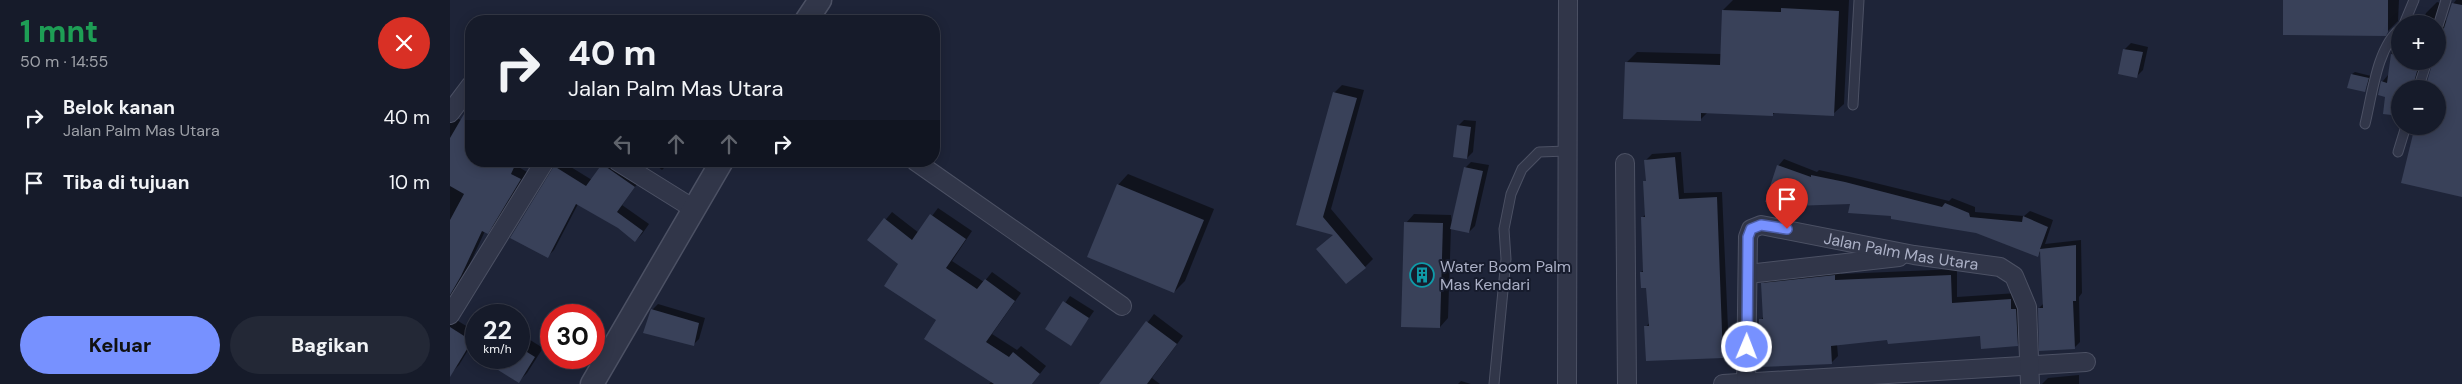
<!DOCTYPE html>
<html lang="id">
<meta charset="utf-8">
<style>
:root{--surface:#161b2a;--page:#232836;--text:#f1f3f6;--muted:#9ea1a8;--line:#353947;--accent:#7791ff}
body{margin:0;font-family:"DM Sans",sans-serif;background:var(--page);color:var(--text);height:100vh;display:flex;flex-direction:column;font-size:19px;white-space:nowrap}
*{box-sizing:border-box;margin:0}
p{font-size:16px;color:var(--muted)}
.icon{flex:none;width:28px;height:28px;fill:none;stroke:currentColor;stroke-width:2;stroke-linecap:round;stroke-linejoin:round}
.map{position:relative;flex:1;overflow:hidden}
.panel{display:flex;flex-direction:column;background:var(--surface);width:450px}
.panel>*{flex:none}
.banner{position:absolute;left:15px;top:15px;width:475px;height:152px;border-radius:20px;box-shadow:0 2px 12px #0003,0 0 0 1px var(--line);background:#161b2a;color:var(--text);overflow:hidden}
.controls{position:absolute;left:1941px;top:15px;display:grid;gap:10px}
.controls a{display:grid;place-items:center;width:55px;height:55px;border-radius:50%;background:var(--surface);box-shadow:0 2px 12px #0003,0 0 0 1px var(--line);font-size:25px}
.speed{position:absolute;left:15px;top:304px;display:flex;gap:10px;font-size:25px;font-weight:700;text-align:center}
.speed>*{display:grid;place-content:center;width:65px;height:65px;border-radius:50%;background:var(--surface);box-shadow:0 2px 12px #0003,0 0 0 1px var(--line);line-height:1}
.speed small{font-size:12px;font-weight:400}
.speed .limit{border:8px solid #d22;background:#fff;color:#111}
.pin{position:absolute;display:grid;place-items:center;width:42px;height:42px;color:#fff;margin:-51px -21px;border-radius:50% 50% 50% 0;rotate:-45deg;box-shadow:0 0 5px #0007}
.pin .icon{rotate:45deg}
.me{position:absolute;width:55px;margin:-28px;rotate:1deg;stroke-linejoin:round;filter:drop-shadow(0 0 4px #0008)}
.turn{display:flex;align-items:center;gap:18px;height:105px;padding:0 20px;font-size:22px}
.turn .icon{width:65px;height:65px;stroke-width:2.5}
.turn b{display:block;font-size:35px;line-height:42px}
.lanes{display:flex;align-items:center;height:48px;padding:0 20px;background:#0003;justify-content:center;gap:25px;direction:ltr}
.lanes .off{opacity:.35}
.round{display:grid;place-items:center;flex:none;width:52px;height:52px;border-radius:26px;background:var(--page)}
.headline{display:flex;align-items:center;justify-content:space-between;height:85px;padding:0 20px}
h1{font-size:30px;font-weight:800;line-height:38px;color:#1e9e55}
.primary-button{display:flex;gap:10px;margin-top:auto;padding:10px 20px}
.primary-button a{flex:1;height:58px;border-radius:30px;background:var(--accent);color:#111;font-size:20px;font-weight:800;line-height:58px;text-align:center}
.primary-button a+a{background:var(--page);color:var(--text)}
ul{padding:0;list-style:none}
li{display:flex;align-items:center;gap:15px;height:65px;padding:0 20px}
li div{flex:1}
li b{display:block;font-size:19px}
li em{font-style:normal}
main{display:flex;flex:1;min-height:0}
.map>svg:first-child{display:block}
.shadow{fill:#0007}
.building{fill:#394159}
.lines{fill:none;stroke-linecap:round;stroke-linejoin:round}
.service-casing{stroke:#4c5164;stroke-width:11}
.minor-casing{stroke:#4c5164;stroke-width:20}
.tertiary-casing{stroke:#4c5164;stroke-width:25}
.service{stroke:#313649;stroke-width:9}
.minor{stroke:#313649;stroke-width:18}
.tertiary{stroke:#313649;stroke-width:22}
.route-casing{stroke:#4d5ea6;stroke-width:12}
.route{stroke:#7791ff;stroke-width:9}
.labels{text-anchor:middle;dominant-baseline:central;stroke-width:4;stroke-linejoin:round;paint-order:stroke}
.street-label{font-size:16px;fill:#abb0c6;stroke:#171c2d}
.poi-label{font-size:16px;fill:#abb0c6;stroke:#171c2d;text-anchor:start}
</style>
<main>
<section class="panel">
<div class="headline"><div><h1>1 mnt</h1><p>50 m · 14:55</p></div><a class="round" style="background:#d93025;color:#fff"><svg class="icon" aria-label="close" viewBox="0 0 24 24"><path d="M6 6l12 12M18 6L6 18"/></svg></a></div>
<ul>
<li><svg class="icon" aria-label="right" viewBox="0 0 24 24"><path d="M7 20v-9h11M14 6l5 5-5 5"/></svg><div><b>Belok kanan</b><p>Jalan Palm Mas Utara</p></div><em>40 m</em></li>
<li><svg class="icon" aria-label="arrive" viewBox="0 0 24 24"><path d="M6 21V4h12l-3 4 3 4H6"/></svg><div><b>Tiba di tujuan</b></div><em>10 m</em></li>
</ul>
<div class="primary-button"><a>Keluar</a><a>Bagikan</a></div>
</section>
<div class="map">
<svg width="2012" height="384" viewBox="0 0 2012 384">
<rect width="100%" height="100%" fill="#1e2438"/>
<g class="shadow">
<path d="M1283,0H1399L1394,104L1383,114L1326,112L1322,115L1258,112L1250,120L1176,63L1187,52L1271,54L1273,10Z"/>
<path d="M1835,0H1949L1948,21L1935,34Z"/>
<path d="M2006,0H2012V196L1988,126V89H1950V115L1937,96L1932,82L1939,74L1942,51L1950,40V61H1977L1972,76L1977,86L1988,61V24H1973L1976,13L1987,2L1995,4L1993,19L1997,21L2003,4Z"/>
<path d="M1681,43L1698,47L1693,70L1687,76L1670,73L1675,49Z"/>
<path d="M1905,72L1921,76L1915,91L1902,74Z"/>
<path d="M892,85L914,90L881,209L923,259L915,267L885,234L848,224L884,93Z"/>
<path d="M21,106V161H70L67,166L77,172L45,225L37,232L35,231L18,268L0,296V113L12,121Z"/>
<path d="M1014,120L1026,121L1023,152L1017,158L1008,126Z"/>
<path d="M1231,152L1234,193L1272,192L1279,351L1273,357L1196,327L1200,322L1197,286L1191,272L1194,270L1192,218L1196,214V160L1202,154Z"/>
<path d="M1334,159L1367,172L1369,170L1401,177L1499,201L1502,198L1525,207V212L1574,216L1580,211L1603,220L1595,244L1631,240L1632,293L1629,297L1630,342L1624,348L1589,308L1594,303L1591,252L1587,256L1526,232L1443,215L1402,203L1316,201L1329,165Z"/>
<path d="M111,161L142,180L156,161H163L190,180L172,205L199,224L192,234L185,241L168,227L128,204L104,250L98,256L61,238Z"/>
<path d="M201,161H221L212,170Z"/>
<path d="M1021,162L1039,165L1025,226L1019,232L1001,228L998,318L990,327L956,223L964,214L1001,215L1002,224L1015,168Z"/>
<path d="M678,174L764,209L735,281L724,292L668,185Z"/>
<path d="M488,208L522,231L502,261L534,282L542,272L571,293L542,334L567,350L571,346L596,366L582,384H539L542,381L487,320L450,264L419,240L442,212L469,233Z"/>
<path d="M1390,269L1391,274L1507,269V297L1567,293L1572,304L1574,339L1567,345L1531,335L1439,339L1387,344L1388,356L1381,363L1311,320L1314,316L1313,284L1319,277Z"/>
<path d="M620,296L644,311L620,345L597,329Z"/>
<path d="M208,304L255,318L249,339L243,345L202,310Z"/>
<path d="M704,314L733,336L702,378L710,384H651Z"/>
<path d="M0,316L26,332V337L9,365L2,372L0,371Z"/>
<path d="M69,333L93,348L77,373L68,382L31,358H69Z"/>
<path d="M1629,375V384H1592L1598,378Z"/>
<path d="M1011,381L1021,384H1008Z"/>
</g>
<g class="building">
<path d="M1833,0H1938V32L1936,36L1833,35Z"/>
<path d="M2002,3L2012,5V197L1951,183L1965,126H1988V89H1975L1983,61H1988V32L1994,28Z"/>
<path d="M1331,8L1389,11L1384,116L1323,113V116L1251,113V121L1173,119L1175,62L1270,65L1272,10L1331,12Z"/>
<path d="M1673,49L1693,52L1687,78L1668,74Z"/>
<path d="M1941,54L1950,55V61H1970L1962,89H1950V116L1933,114L1935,97L1928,95L1931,81L1937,83Z"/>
<path d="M1901,74L1919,78L1915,92L1897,88Z"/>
<path d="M883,92L907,98L873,217L916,268L896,284L866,249L883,235L846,225Z"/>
<path d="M21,102V161H67L61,174L71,179L38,234L32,231L11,276L0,295V220L14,194L0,186V138Z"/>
<path d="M1007,125L1021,127L1017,159L1003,157Z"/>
<path d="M1225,157L1229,199L1267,197L1273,358L1196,361L1194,326H1199L1196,288H1191L1190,272H1193L1191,217H1195L1193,181H1196L1194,160Z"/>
<path d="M152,164L185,187L167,212L193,231L185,242L168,228L126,204L98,258L60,238L104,166L136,186Z"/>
<path d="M1327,165L1361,177V175L1395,182L1492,207L1495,203L1519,213L1520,217L1572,222L1573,216L1598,227L1590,249L1626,245V301H1623L1625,349L1589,351L1588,308H1593L1590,251L1588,257L1526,233L1441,219V216L1398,213L1400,204L1343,206L1315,202Z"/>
<path d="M1014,167L1033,171L1019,233L1000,229Z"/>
<path d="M667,184L754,220L724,293L637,257Z"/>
<path d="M480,214L516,239L496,268L527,289L535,279L565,301L536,342L559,357L563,352L590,374L582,384H544L474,339L486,320L434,286L448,264L417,240L434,218L462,240Z"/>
<path d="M954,222L993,223L990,328L951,327Z"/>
<path d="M1385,275V280L1501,275L1502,303L1561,299V309H1566L1568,346L1531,349L1530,336L1438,344L1437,340L1381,346L1382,364L1309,367V319H1313L1311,283Z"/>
<path d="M613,301L639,318L621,346L595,329Z"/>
<path d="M201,309L249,323L244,346L193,333Z"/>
<path d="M696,321L727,344L697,384H649Z"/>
<path d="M0,327L22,341L0,377Z"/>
<path d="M69,347L85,357L69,383L29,358H69Z"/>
</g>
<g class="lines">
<g class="service-casing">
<g id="service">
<path d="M1954,24L1964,0"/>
<path d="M1988,26L1996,0"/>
<path d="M1968,89L1977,61"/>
<path d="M1403,105L1409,0"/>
<path d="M1915,124C1922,96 1927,47 1950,29"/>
<path d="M1948,152L1956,126"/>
<path d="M1044,384L1056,259L1054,229L1061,194L1072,169L1089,152L1117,151"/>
</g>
</g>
<g class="minor-casing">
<g id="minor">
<path d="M0,113L21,85"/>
<path d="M167,161L244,209"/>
<path d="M465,161L672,306"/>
<path d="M1175,163L1177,384"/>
<path d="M1298,274L1449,257"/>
<path d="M0,315L95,161"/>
<path d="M1117,384L1118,0"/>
<path d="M1273,384L1636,362"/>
<path id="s1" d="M1296,384L1298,237L1301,229L1311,225L1464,255L1550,267L1564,276L1577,307L1580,384"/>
</g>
</g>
<g class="tertiary-casing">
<g id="tertiary">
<path d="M356,21L370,0"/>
<path d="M142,384L272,161"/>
</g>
</g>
<use href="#service" class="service"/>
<use href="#minor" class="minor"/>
<use href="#tertiary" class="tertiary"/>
</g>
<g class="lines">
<g class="route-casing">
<path id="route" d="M1297,347L1298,237L1301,229L1311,225L1337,229"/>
</g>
<use href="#route" class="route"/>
</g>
<defs>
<g id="building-ring" transform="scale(1.25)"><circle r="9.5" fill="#171c2d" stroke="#0f9aa8" stroke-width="1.5"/><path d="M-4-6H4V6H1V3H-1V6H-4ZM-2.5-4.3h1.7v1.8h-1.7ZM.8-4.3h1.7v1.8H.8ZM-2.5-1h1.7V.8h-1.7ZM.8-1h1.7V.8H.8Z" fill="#0f9aa8"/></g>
</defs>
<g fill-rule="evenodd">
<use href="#building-ring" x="972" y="275"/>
</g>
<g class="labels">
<g class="street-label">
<text stroke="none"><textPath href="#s1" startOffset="309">Jalan Palm Mas Utara</textPath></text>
</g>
<g class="poi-label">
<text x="990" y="266">Water Boom Palm<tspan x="990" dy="18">Mas Kendari</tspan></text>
</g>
</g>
</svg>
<div class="controls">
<a>+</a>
<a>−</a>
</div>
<div class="speed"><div>22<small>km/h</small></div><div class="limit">30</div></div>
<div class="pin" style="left:1337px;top:229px;background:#d93025"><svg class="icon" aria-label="arrive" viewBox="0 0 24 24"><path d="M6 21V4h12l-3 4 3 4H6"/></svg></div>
<svg class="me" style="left:1297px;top:347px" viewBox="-20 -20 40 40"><circle r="17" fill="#7791ff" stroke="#fff" stroke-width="3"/><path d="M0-11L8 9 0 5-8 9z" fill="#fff"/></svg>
<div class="banner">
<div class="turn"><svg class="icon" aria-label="right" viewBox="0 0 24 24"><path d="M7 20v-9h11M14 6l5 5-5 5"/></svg><div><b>40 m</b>Jalan Palm Mas Utara</div></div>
<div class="lanes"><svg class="icon off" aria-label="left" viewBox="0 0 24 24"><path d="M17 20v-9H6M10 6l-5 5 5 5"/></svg><svg class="icon off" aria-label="ahead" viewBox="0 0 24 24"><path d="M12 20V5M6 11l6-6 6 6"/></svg><svg class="icon off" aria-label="ahead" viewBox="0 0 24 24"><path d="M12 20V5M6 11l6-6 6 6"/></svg><svg class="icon" aria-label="right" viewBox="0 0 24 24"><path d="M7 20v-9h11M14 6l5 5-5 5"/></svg></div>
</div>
</div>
</main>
